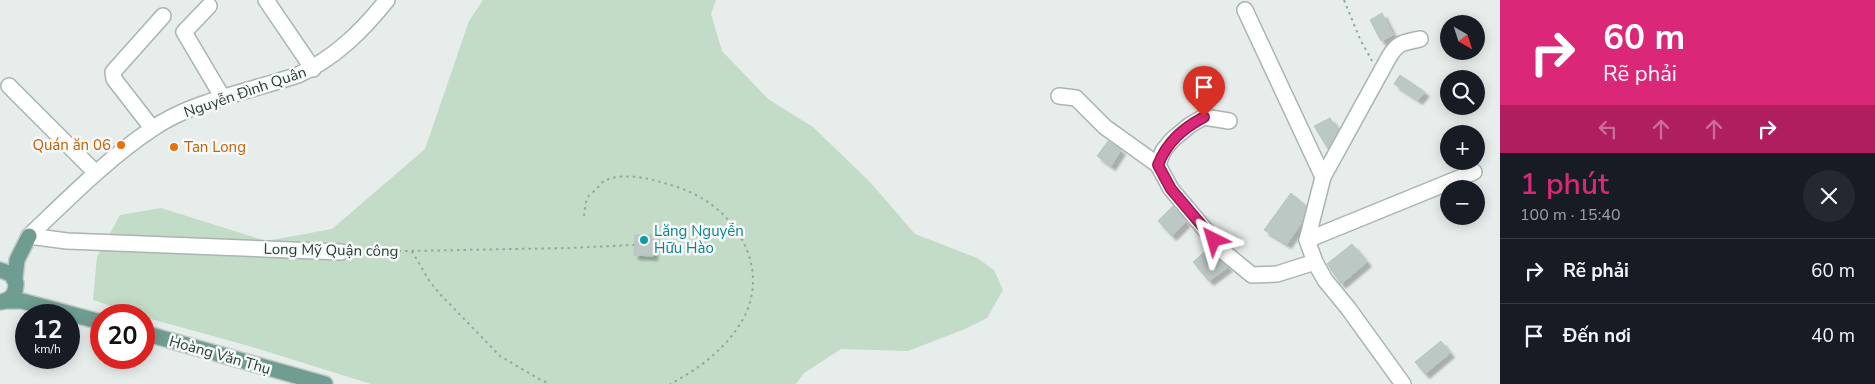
<!DOCTYPE html>
<html lang="vi">
<meta charset="utf-8">
<style>
:root{--surface:#171b24;--page:#242831;--text:#f1f3f6;--muted:#9ea1a6;--line:#363941;--accent:#db2777}
body{margin:0;font-family:"Nunito Sans",sans-serif;background:var(--page);color:var(--text);height:100vh;display:flex;flex-direction:column;font-size:19px;white-space:nowrap}
*{box-sizing:border-box;margin:0}
p{font-size:16px;color:var(--muted)}
.icon{flex:none;width:28px;height:28px;fill:none;stroke:currentColor;stroke-width:2;stroke-linecap:round;stroke-linejoin:round}
.map{position:relative;flex:1;overflow:hidden}
.details{display:flex;flex-direction:column;background:var(--surface);width:375px}
.details>*{flex:none}
.hud{background:#db2777;color:#fff;overflow:hidden}
.needle{width:32px;rotate:141deg}
.fabs{position:absolute;left:1440px;top:15px;display:grid;gap:10px}
.fabs a{display:grid;place-items:center;width:45px;height:45px;border-radius:50%;background:var(--surface);box-shadow:0 2px 12px #0003;font-size:25px}
.speed{position:absolute;left:15px;top:304px;display:flex;gap:10px;font-size:25px;font-weight:700;text-align:center}
.speed>*{display:grid;place-content:center;width:65px;height:65px;border-radius:50%;background:var(--surface);box-shadow:0 2px 12px #0003;line-height:1}
.speed small{font-size:12px;font-weight:400}
.speed .limit{border:8px solid #d22;background:#fff;color:#111}
.pin{position:absolute;display:grid;place-items:center;width:42px;height:42px;color:#fff;margin:-51px -21px;border-radius:50% 50% 50% 0;rotate:-45deg;box-shadow:0 0 5px #0007}
.pin .icon{rotate:45deg}
.me{position:absolute;width:55px;margin:-28px;rotate:320deg;stroke-linejoin:round;filter:drop-shadow(0 0 4px #0008)}
.turn{display:flex;align-items:center;gap:18px;height:105px;padding:0 20px;font-size:22px}
.turn .icon{width:65px;height:65px;stroke-width:2.5}
.turn b{display:block;font-size:35px;line-height:42px}
.lanes{display:flex;align-items:center;height:48px;padding:0 20px;background:#0003;justify-content:center;gap:25px;direction:ltr}
.lanes .off{opacity:.35}
.round{display:grid;place-items:center;flex:none;width:52px;height:52px;border-radius:26px;background:var(--page)}
.summary{display:flex;align-items:center;justify-content:space-between;height:85px;padding:0 20px}
h1{font-size:30px;font-weight:600;line-height:38px;color:var(--accent)}
ul{padding:0;list-style:none}
li{display:flex;align-items:center;gap:15px;height:65px;padding:0 20px;border-top:1px solid var(--line)}
li div{flex:1}
li b{display:block;font-size:19px}
li em{font-style:normal}
main{display:flex;flex:1;min-height:0}
.map>svg:first-child{display:block}
.green{fill:#c2dcc8}
.building{fill:#bcc8c3;stroke:#b9c6c1;filter:url(#shadow)}
.lines{fill:none;stroke-linecap:round;stroke-linejoin:round}
.minor-casing{stroke:#a9b5b1;stroke-width:18}
.major-casing{stroke:#c3c9c7;stroke-width:18}
.path{stroke:#8bada1;stroke-width:2;stroke-dasharray:2.5 4;stroke-linecap:butt}
.minor{stroke:#fff;stroke-width:15}
.major{stroke:#709d91;stroke-width:15}
.route-casing{stroke:#8e194d;stroke-width:12}
.route{stroke:#db2777;stroke-width:9}
.food-dot{fill:#e8710a;stroke:#f7faf8;stroke-width:2}
.culture-dot{fill:#0f9aa8;stroke:#f7faf8;stroke-width:2}
.labels{text-anchor:middle;dominant-baseline:central;stroke-width:5;stroke-linejoin:round;paint-order:stroke}
.street-label{font-size:15px;fill:#273e37;stroke:#f7faf8}
.food-label{font-size:15px;fill:#c56008;stroke:#f7faf8;text-anchor:end}
.culture-label{font-size:15px;fill:#0d838f;stroke:#f7faf8;text-anchor:start}
</style>
<main>
<div class="map">
<svg width="1500" height="384" viewBox="0 0 1500 384">
<defs>
<filter id="shadow"><feDropShadow dx="4.5" dy="4.5" stdDeviation="1" flood-color="#0004"/></filter>
</defs>
<rect width="100%" height="100%" fill="#e6edea"/>
<path class="green" d="M483,0H716L711,14L722,51L768,99L813,127L870,182L915,234L977,258L994,270L1003,290L987,318L965,329L908,351L841,349L804,373L796,384H371L249,346L144,317V315H137L93,300L97,257L120,215L161,208L266,241L332,229L425,149L469,21Z"/>
<g class="building">
<path d="M1382,13L1393,35L1381,41L1370,20Z"/>
<path d="M1400,75L1425,92L1418,100L1394,84Z"/>
<path d="M1330,118L1338,130L1328,149L1314,126Z"/>
<path d="M1108,141L1121,150L1111,166L1097,156Z"/>
<path d="M1291,193L1306,206L1302,222L1287,244L1264,230Z"/>
<path d="M1173,206L1186,222L1172,236L1158,221Z"/>
<path d="M635,235H654L653,256L634,255Z"/>
<path d="M1352,244L1367,262L1341,284L1327,264Z"/>
<path d="M1209,248L1228,267L1209,281L1193,262Z"/>
<path d="M1441,341L1450,353L1425,374L1415,362Z"/>
</g>
<g class="lines">
<g class="minor-casing">
<g id="minor">
<path d="M266,0L313,69"/>
<path d="M209,6L184,32L223,98"/>
<path d="M1245,10L1323,177"/>
<path d="M9,86L96,173"/>
<path d="M1059,96L1076,98L1105,127L1158,165L1171,189L1225,253L1252,275L1277,274L1315,262"/>
<path d="M152,128L114,79L113,72L163,16"/>
<path d="M1158,165L1163,151L1172,140L1190,125L1204,117L1229,121"/>
<path d="M29,236C67,200 108,158 152,129C192,101 251,91 298,75C335,58 362,31 387,0"/>
<path d="M29,236L67,241L341,252"/>
<path d="M1307,240L1474,172"/>
<path d="M1403,384L1348,308L1325,280L1315,262L1307,240L1323,177L1389,57C1398,42 1403,43 1420,39"/>
</g>
</g>
<g class="major-casing">
<g id="major">
<path d="M0,270L11,274L16,283C16,293 12,300 1,302"/>
<path d="M15,278L17,260L29,236"/>
<path d="M5,301H22L101,322"/>
<path d="M144,333L325,384"/>
</g>
</g>
<g class="path">
<path d="M1344,0L1360,39L1372,61"/>
<path d="M584,216C585,210 585,202 588,197C590,194 594,192 596,189C599,187 601,183 604,181C618,173 646,177 660,182C672,185 685,189 696,195C741,218 769,272 743,319C727,348 699,369 670,384"/>
<path d="M412,251L428,279L439,293L500,356L539,379L550,384"/>
<path d="M353,252L569,248L634,245"/>
</g>
<use href="#minor" class="minor"/>
<use href="#major" class="major"/>
</g>
<g class="lines">
<g class="route-casing">
<path id="route" d="M1204,117C1182,129 1167,142 1158,165L1171,189L1214,240"/>
</g>
<use href="#route" class="route"/>
</g>
<g class="food-dot">
<circle cx="121" cy="145" r="5"/>
<circle cx="174" cy="147" r="5"/>
</g>
<circle class="culture-dot" cx="644" cy="240" r="5"/>
<g class="labels">
<g class="street-label">
<text transform="translate(245 92) rotate(-19)">Nguyễn Đình Quân</text>
<text transform="translate(331 250) rotate(1)">Long Mỹ Quận công</text>
<text transform="translate(220 355) rotate(16)">Hoàng Văn Thụ</text>
</g>
<g class="food-label">
<text x="111" y="145">Quán ăn 06</text>
<text x="184" y="147" text-anchor="start">Tan Long</text>
</g>
<g class="culture-label">
<text x="654" y="231">Lăng Nguyễn<tspan x="654" dy="17">Hữu Hào</tspan></text>
</g>
</g>
</svg>
<div class="fabs">
<a><svg class="needle" viewBox="-14 -14 28 28"><path d="M0-13l5 13h-10z" fill="#e53935"/><path d="M0 13l5-13h-10z" fill="#9ea1a6"/></svg></a>
<a><svg class="icon" aria-label="search" viewBox="0 0 24 24"><circle cx="10" cy="10" r="6"/><path d="M15 15l6 6"/></svg></a>
<a>+</a>
<a>−</a>
</div>
<div class="speed"><div>12<small>km/h</small></div><div class="limit">20</div></div>
<div class="pin" style="left:1204px;top:117px;background:#d93025"><svg class="icon" aria-label="arrive" viewBox="0 0 24 24"><path d="M6 21V4h12l-3 4 3 4H6"/></svg></div>
<svg class="me" style="left:1214px;top:240px" viewBox="-20 -20 40 40"><path d="M0-17L14 15 0 8-14 15z" fill="#db2777" stroke="#fff" stroke-width="4"/></svg>
</div>
<section class="details">
<div class="hud">
<div class="turn"><svg class="icon" aria-label="right" viewBox="0 0 24 24"><path d="M7 20v-9h11M14 6l5 5-5 5"/></svg><div><b>60 m</b>Rẽ phải</div></div>
<div class="lanes"><svg class="icon off" aria-label="left" viewBox="0 0 24 24"><path d="M17 20v-9H6M10 6l-5 5 5 5"/></svg><svg class="icon off" aria-label="ahead" viewBox="0 0 24 24"><path d="M12 20V5M6 11l6-6 6 6"/></svg><svg class="icon off" aria-label="ahead" viewBox="0 0 24 24"><path d="M12 20V5M6 11l6-6 6 6"/></svg><svg class="icon" aria-label="right" viewBox="0 0 24 24"><path d="M7 20v-9h11M14 6l5 5-5 5"/></svg></div>
</div>
<div class="summary"><div><h1>1 phút</h1><p>100 m · 15:40</p></div><a class="round"><svg class="icon" aria-label="close" viewBox="0 0 24 24"><path d="M6 6l12 12M18 6L6 18"/></svg></a></div>
<ul>
<li><svg class="icon" aria-label="right" viewBox="0 0 24 24"><path d="M7 20v-9h11M14 6l5 5-5 5"/></svg><div><b>Rẽ phải</b></div><em>60 m</em></li>
<li><svg class="icon" aria-label="arrive" viewBox="0 0 24 24"><path d="M6 21V4h12l-3 4 3 4H6"/></svg><div><b>Đến nơi</b></div><em>40 m</em></li>
</ul>
</section>
</main>
